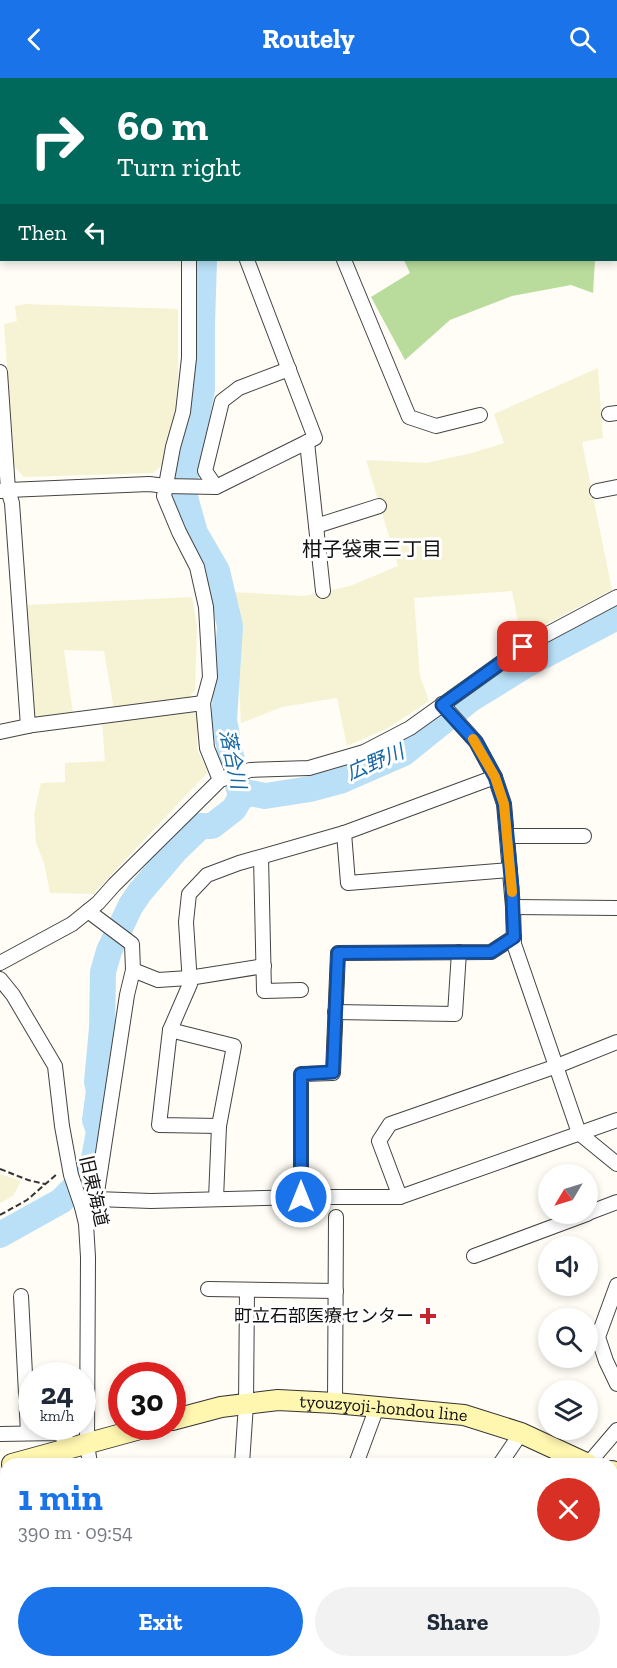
<!DOCTYPE html>
<meta charset="utf-8">
<style>
:root{--surface:#fff;--page:#f2f2f3;--text:#1f2937;--muted:#747a83;--accent:#1a73e8}
body{margin:0;font-family:"Zilla Slab","Noto Sans JP",serif;background:var(--page);color:var(--text);height:100vh;display:flex;flex-direction:column;font-size:22px;white-space:nowrap}
*{box-sizing:border-box;margin:0}
p{font-size:20px;color:var(--muted)}
.icon{flex:none;width:33px;height:33px;fill:none;stroke:currentColor;stroke-width:2;stroke-linecap:round;stroke-linejoin:round}
.map{position:relative;flex:1;overflow:hidden}
.side{position:absolute;left:0px;top:1380px;width:618px;height:210px;display:flex;flex-direction:column;background:var(--surface);border-radius:18px 18px 0 0;box-shadow:0 3px 9px #0003}
.side>*{flex:none}
.hud{position:absolute;left:0px;top:0px;width:618px;height:183px;box-shadow:0 3px 9px #0003;background:#00695c;color:#fff;overflow:hidden}
.needle{width:39px;rotate:232deg}
.controls{position:absolute;left:538px;top:1086px;display:grid;gap:12px}
.controls a{display:grid;place-items:center;width:60px;height:60px;border-radius:50%;background:var(--surface);box-shadow:0 3px 9px #0003;font-size:30px}
.speed{position:absolute;left:18px;top:1284px;display:flex;gap:12px;font-size:30px;font-weight:700;text-align:center}
.speed>*{display:grid;place-content:center;width:78px;height:78px;border-radius:50%;background:var(--surface);box-shadow:0 3px 9px #0003;line-height:1}
.speed small{font-size:15px;font-weight:400}
.speed .limit{border:9px solid #d22;background:#fff;color:#111}
.pin{position:absolute;display:grid;place-items:center;width:51px;height:51px;color:#fff;margin:-26px;border-radius:12px;box-shadow:0 3px 9px #0006}
.me{position:absolute;width:66px;margin:-33px;rotate:0deg;stroke-linejoin:round;filter:drop-shadow(0 0 4px #0008)}
.turn{display:flex;align-items:center;gap:21px;height:126px;padding:0 18px;font-size:27px}
.turn .icon{width:78px;height:78px;stroke-width:2.5}
.turn b{display:block;font-size:42px;line-height:51px}
.then{display:flex;align-items:center;height:57px;padding:0 18px;background:#0003;gap:12px;font-size:22px}
.round{display:grid;place-items:center;flex:none;width:63px;height:63px;border-radius:32px;background:var(--page)}
.overview{display:flex;align-items:center;justify-content:space-between;height:102px;padding:0 18px}
h1{font-size:36px;font-weight:700;line-height:45px;color:var(--accent)}
.primary-button{display:flex;gap:12px;margin-top:auto;padding:12px 18px}
.primary-button a{flex:1;height:69px;border-radius:36px;background:var(--accent);color:#fff;font-size:24px;font-weight:700;line-height:69px;text-align:center}
.primary-button a+a{background:var(--page);color:var(--text)}
header{display:flex;justify-content:space-between;align-items:center;height:78px;padding:0 18px;background:var(--accent);color:#fff;font-size:27px;font-weight:700}
.map>svg:first-child{display:block}
.farmland{fill:#f6f3d4}
.green{fill:#d5ebbd}
.forest{fill:#b9dc9c}
.lines{fill:none;stroke-linecap:round;stroke-linejoin:round}
.river{stroke:#b9e0f7;stroke-width:26}
.street-casing{stroke:#444;stroke-width:16}
.secondary-casing{stroke:#333;stroke-width:22}
.path{stroke:#333;stroke-width:2;stroke-dasharray:6 3;stroke-linecap:butt}
.street{stroke:#fff;stroke-width:14}
.secondary{stroke:#fff6b0;stroke-width:20}
.route-casing{stroke:#114b97;stroke-width:15}
.route{stroke:#1a73e8;stroke-width:10}
.slow{stroke:#f59e0b;stroke-width:10}
.poi-dot{fill:#c4262e;stroke:#fff;stroke-width:2}
.labels{text-anchor:middle;dominant-baseline:central;stroke-width:6;stroke-linejoin:round;paint-order:stroke}
.street-label{font-size:18px;fill:#111;stroke:#fff}
.poi-label{font-size:18px;fill:#111;stroke:#fff;text-anchor:end}
.neighbourhood-label{font-size:20px;fill:#111;stroke:#fff}
.water-label{font-size:20px;font-style:italic;fill:#1768a6;stroke:#fff}
</style>
<header><svg class="icon" aria-label="back" viewBox="0 0 24 24"><path d="M15 5l-7 7 7 7"/></svg>Routely<svg class="icon" aria-label="search" viewBox="0 0 24 24"><circle cx="10" cy="10" r="6"/><path d="M15 15l6 6"/></svg></header>
<div class="map">
<svg width="617" height="1590" viewBox="0 0 617 1590">
<rect width="100%" height="100%" fill="#fffdf5"/>
<g class="farmland">
<path d="M26,226L178,231V297L174,340L163,386L153,395L24,399L14,388L4,246L17,243L15,228Z"/>
<path d="M598,290L603,360L582,364L612,512L521,559L512,513L414,520L420,598L429,623L388,650L347,668L337,620L282,629L241,645L234,514L305,518L350,508L398,488L366,382L426,385L472,375L504,365L494,336Z"/>
<path d="M192,519L197,549L195,612L188,621L114,632L104,573L64,572L73,635L34,640L27,527Z"/>
<path d="M191,632L197,636V671L208,694L93,816L50,815L44,785L36,765L34,736L41,705L65,704V685L105,683L102,643Z"/>
<path d="M0,1096L21,1103L13,1118L0,1125Z"/>
</g>
<path class="green" d="M262,1584H372L379,1590H210Z"/>
<g class="forest">
<path d="M357,0H617V181L616,2H358Z"/>
<path d="M404,182H595L593,215L571,207L512,218L450,242L405,282L371,219L410,195Z"/>
</g>
<g class="lines">
<g class="river">
<path d="M250,2V0"/>
<path d="M241,719L250,715L265,718L310,711L340,703L404,675L471,621L526,587L617,539"/>
<path d="M0,1157L61,1123L92,1092L99,1053L95,1042L99,1013L97,1004L102,950L103,894L109,873L131,827L140,814L175,773L201,748H212L234,731L241,719L231,678L224,642L230,548L217,493L195,455L183,412L202,311V246L204,182"/>
</g>
<g class="street-casing">
<g id="street">
<path d="M25,0V2"/>
<path d="M235,2V0"/>
<path d="M0,149L2,147"/>
<path d="M189,182V280L183,334L173,369L164,418L179,454L197,489L206,529L210,599L203,625L207,670L220,702"/>
<path d="M344,182L409,339L436,348L480,337"/>
<path d="M0,294L8,412L149,406L166,408L216,409L315,360L247,182"/>
<path d="M609,336L617,335"/>
<path d="M307,364L323,513"/>
<path d="M216,409L205,393L222,323L239,310L289,291"/>
<path d="M1,413L8,412L12,425L28,648"/>
<path d="M597,413L617,409"/>
<path d="M316,448L379,428"/>
<path d="M442,626L476,664L495,699L504,726L513,829L514,866L579,1055L617,1086"/>
<path d="M0,654L33,647L203,625"/>
<path d="M344,755L348,805L510,792"/>
<path d="M507,758H584"/>
<path d="M261,779L264,913L301,912"/>
<path d="M513,829L617,830"/>
<path d="M88,833L132,866L133,892L158,902L189,900L264,888"/>
<path d="M0,885L72,846L98,825L114,807L220,702L250,692L309,690L364,674L410,650L523,569L617,519"/>
<path d="M0,901L13,917L55,988L62,1048L71,1097L82,1129L86,1146L88,1179L87,1366L90,1386"/>
<path d="M335,934L455,936L459,874"/>
<path d="M170,952L234,968L219,1048L216,1121"/>
<path d="M219,1048L159,1047L170,952L190,906L186,844L189,816L207,797L239,785L344,755L495,699"/>
<path d="M301,1119V996L333,995L338,875L491,874L514,859"/>
<path d="M400,1119L379,1063L390,1046L557,988L617,964"/>
<path d="M96,1121L127,917L133,892"/>
<path d="M82,1129L96,1121L151,1123L306,1119H400L617,1042"/>
<path d="M588,1135L617,1124"/>
<path d="M474,1178L587,1136"/>
<path d="M617,1207L598,1259L606,1283L617,1306"/>
<path d="M208,1211L336,1213"/>
<path d="M21,1218L28,1355"/>
<path d="M335,1325L336,1139"/>
<path d="M0,1356L58,1355L65,1360L67,1371"/>
<path d="M242,1386L246,1326L247,1212"/>
<path d="M356,1386L377,1329"/>
<path d="M500,1386L521,1355"/>
<path d="M588,1386L617,1352"/>
<path d="M612,1485L617,1478"/>
<path d="M0,1583L6,1582"/>
<path d="M102,1584V1590"/>
<path d="M398,1584L407,1590"/>
<path d="M434,1590L439,1584"/>
<path d="M530,1590L534,1584"/>
</g>
</g>
<g class="secondary-casing">
<g id="secondary">
<path id="s1" d="M172,1342L221,1329L278,1322L335,1325L464,1337L521,1355L588,1386"/>
<path d="M12,1386L151,1348"/>
<path d="M612,1393L617,1395"/>
</g>
</g>
<g class="path">
<path d="M0,1091L28,1102L45,1106"/>
<path d="M0,1137L27,1122L57,1096"/>
</g>
<use href="#street" class="street"/>
<use href="#secondary" class="secondary"/>
</g>
<g class="lines">
<g class="route-casing">
<path id="route" d="M301,1119V996L333,994L338,875L491,874L514,859L512,810L504,726L495,699L476,664L442,627L523,569"/>
</g>
<use href="#route" class="route"/>
<path class="slow" d="M473,661L495,699L504,726L512,814"/>
</g>
<path class="poi-dot" d="M425 1229h6v6h6v6h-6v6h-6v-6h-6v-6h6z"/>
<g class="labels">
<g class="street-label">
<text transform="translate(94 1113) rotate(77)">旧東海道</text>
<text stroke="none"><textPath href="#s1" startOffset="214">tyouzyoji-hondou line</textPath></text>
</g>
<g class="poi-label">
<text x="414" y="1238">町立石部医療センター</text>
</g>
<g class="neighbourhood-label">
<text x="372" y="471">柑子袋東三丁目</text>
</g>
<g class="water-label">
<text transform="translate(233 681) rotate(78)">落合川</text>
<text transform="translate(375 684) rotate(-23)">広野川</text>
</g>
</g>
</svg>
<div class="controls">
<a><svg class="needle" viewBox="-14 -14 28 28"><path d="M0-13l5 13h-10z" fill="#e53935"/><path d="M0 13l5-13h-10z" fill="#747a83"/></svg></a>
<a><svg class="icon" aria-label="sound" viewBox="0 0 24 24"><path d="M4 9h4l5-4v14l-5-4H4zM17 9q2 3 0 6"/></svg></a>
<a><svg class="icon" aria-label="search" viewBox="0 0 24 24"><circle cx="10" cy="10" r="6"/><path d="M15 15l6 6"/></svg></a>
<a><svg class="icon" aria-label="layers" viewBox="0 0 24 24"><path d="M12 4l9 5-9 5-9-5zM3 14l9 5 9-5"/></svg></a>
</div>
<div class="speed"><div>24<small>km/h</small></div><div class="limit">30</div></div>
<div class="pin" style="left:523px;top:569px;background:#d93025"><svg class="icon" aria-label="arrive" viewBox="0 0 24 24"><path d="M6 21V4h12l-3 4 3 4H6"/></svg></div>
<svg class="me" style="left:301px;top:1119px" viewBox="-20 -20 40 40"><circle r="17" fill="#1a73e8" stroke="#fff" stroke-width="3"/><path d="M0-11L8 9 0 5-8 9z" fill="#fff"/></svg>
<div class="hud">
<div class="turn"><svg class="icon" aria-label="right" viewBox="0 0 24 24"><path d="M7 20v-9h11M14 6l5 5-5 5"/></svg><div><b>60 m</b>Turn right</div></div>
<div class="then">Then<svg class="icon" aria-label="left" viewBox="0 0 24 24"><path d="M17 20v-9H6M10 6l-5 5 5 5"/></svg></div>
</div>
<section class="side">
<div class="overview"><div><h1>1 min</h1><p>390 m · 09:54</p></div><a class="round" style="background:#d93025;color:#fff"><svg class="icon" aria-label="close" viewBox="0 0 24 24"><path d="M6 6l12 12M18 6L6 18"/></svg></a></div>
<div class="primary-button"><a>Exit</a><a>Share</a></div>
</section>
</div>
